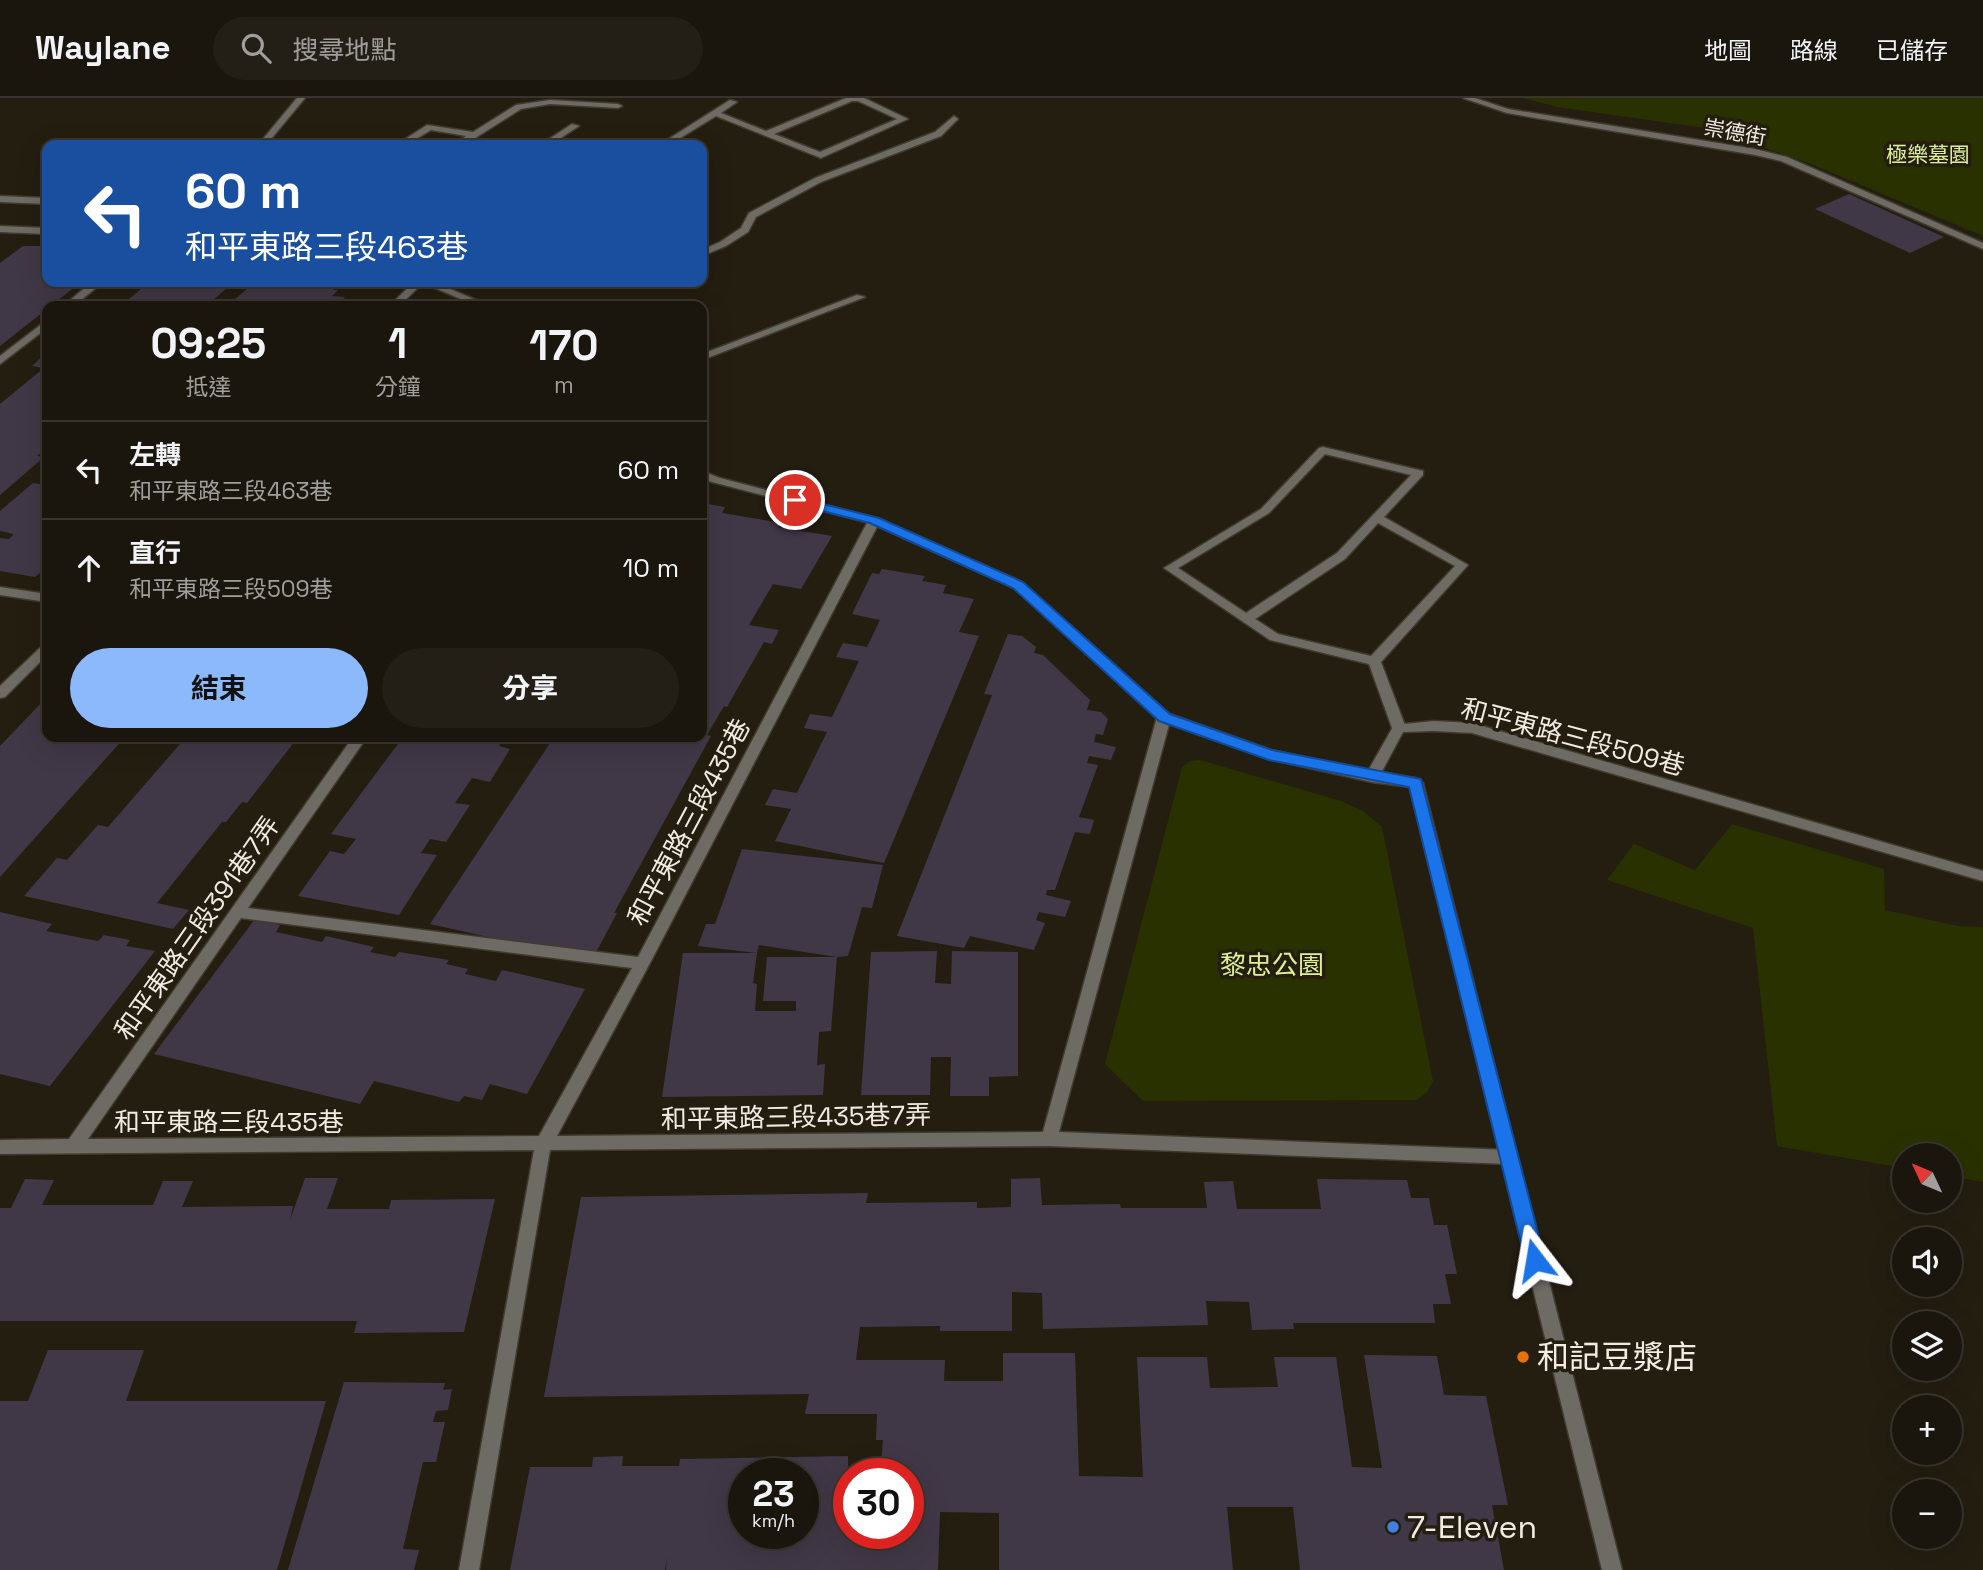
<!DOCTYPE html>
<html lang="zh-TW">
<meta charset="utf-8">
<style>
:root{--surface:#1b160d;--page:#241f16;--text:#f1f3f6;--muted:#a09f9d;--line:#39352e;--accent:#8cb9fc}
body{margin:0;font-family:"Space Grotesk","Noto Sans TC",sans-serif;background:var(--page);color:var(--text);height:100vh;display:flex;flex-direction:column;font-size:26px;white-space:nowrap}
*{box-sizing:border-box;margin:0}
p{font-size:23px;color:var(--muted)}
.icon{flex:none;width:38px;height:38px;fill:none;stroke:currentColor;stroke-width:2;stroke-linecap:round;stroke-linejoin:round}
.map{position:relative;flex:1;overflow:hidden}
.panel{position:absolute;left:42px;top:203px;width:665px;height:441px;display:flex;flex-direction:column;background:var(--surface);border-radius:14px;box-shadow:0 7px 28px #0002,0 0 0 2px var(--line)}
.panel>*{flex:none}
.banner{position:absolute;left:42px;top:42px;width:665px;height:147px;border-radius:14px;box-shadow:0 7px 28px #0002,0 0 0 2px var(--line);background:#1a4fa0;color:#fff;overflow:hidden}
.needle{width:46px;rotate:314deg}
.buttons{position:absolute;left:1892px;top:1045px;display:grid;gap:14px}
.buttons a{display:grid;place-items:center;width:70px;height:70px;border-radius:50%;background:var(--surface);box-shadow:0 7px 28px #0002,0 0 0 2px var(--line);font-size:35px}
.speed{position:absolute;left:728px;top:1360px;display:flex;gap:14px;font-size:35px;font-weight:700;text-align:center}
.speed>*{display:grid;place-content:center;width:91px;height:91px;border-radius:50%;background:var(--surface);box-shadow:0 7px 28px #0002,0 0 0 2px var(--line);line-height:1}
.speed small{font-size:18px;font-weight:400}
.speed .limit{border:10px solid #d22;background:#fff;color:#111}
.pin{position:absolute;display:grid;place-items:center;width:60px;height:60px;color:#fff;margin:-30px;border:4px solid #fff;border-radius:50%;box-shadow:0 2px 7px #0007}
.me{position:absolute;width:77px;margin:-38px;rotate:346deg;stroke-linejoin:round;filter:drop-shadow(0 0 5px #0008)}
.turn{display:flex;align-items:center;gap:24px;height:147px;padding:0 28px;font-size:32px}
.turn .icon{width:91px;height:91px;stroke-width:2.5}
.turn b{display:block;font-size:49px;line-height:60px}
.eta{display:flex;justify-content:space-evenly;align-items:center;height:119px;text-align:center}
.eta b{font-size:42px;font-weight:700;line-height:49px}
.button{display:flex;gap:14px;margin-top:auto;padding:14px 28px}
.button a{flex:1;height:80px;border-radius:42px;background:var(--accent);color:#111;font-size:28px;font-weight:700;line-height:80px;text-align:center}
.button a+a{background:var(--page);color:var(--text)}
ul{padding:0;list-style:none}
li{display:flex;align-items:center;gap:21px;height:98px;padding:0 28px;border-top:2px solid var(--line)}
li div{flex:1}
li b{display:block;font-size:26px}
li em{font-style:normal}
header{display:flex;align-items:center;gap:42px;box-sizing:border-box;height:98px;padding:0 35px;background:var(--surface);border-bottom:2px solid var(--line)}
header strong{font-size:33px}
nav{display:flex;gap:38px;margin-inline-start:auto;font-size:24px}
.search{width:490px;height:63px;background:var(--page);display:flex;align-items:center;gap:18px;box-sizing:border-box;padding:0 24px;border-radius:38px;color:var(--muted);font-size:26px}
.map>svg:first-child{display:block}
.green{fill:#293100}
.building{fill:#403846;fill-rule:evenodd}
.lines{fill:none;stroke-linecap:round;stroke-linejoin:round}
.service-casing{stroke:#413b2e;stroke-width:3}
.minor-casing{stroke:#413b2e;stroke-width:3}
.service{fill:#6d6b64;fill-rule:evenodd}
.minor{fill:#6d6b64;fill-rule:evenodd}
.route{fill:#1a73e8;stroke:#114b97;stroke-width:2}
.food-dot{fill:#e8710a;stroke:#241e11;stroke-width:2.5}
.shop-dot{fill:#3f7fe0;stroke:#241e11;stroke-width:2.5}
.labels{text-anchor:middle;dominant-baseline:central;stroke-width:7;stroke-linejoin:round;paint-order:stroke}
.far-street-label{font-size:21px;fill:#f0ebe3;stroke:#241e11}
.far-park-label{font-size:21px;fill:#dcef97;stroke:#241e11}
.street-label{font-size:26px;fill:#f0ebe3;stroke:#241e11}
.park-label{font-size:26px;fill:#dcef97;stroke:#241e11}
.near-poi-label{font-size:32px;fill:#f0ebe3;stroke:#241e11;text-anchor:start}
</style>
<header>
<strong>Waylane</strong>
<div class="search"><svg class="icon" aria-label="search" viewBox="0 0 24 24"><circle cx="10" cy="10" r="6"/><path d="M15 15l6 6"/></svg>搜尋地點</div>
<nav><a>地圖</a><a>路線</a><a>已儲存</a></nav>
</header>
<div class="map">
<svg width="1983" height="1472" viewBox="0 0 1983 1472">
<rect width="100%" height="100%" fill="#241e11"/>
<g class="green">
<path d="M1523,0H1983V138L1806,64L1705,30L1557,9Z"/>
<path d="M1200,662L1341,703L1363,713L1382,729L1433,983L1427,994L1417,1002L1143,1003L1105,966L1182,669L1190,663Z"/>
<path d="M1732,726L1884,771L1885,812L1958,828L1983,829V1084L1950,1078V1057H1904V1070L1777,1048L1753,830L1607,782L1634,746L1695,772Z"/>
</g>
<g class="building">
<path d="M1849,96L1944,139L1910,155L1815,111Z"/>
<path d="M23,148H47V184H81L0,248V165Z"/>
<path d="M150,184H234L206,208H120Z"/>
<path d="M255,184H341L333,192H338L332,198L345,199L337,208H227Z"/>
<path d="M42,259L47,260V349L37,358L44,359L0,397V306L44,270L32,268Z"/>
<path d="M33,385L47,387V469L35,479L0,473V440L9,441L14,436L0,433V413Z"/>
<path d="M702,405L725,409L722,415L781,425L778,429L832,438L801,491L773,486L749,527L779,532L772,546L764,544L727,609L724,608L707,637L711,638L614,815H617L592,862L430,826L554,639H702Z"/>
<path d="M882,471L925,478L922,483L946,487L943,495L974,501L959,534L979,538L884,765L775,743L791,711L765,707L773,691L797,695L827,634L804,630L810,616L832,619L859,563L836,559L843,545L867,549L880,522L852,516L872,475L879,476Z"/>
<path d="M1008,536L1022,538L1036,549L1034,555L1043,557L1090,602L1087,612L1101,614L1108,621L1103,637L1096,636L1094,644L1116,649L1111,662L1089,658L1087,665L1098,667L1079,719L1094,722L1090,736L1075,734L1055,792H1047L1046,797L1071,803L1065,819L1039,814L1036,822L1045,825L1034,852L970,838L964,850L897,838L992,597L984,596Z"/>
<path d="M47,599V639H125L0,779V648Z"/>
<path d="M186,639H270L295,643L247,705L242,704L226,724H222L157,805L189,812L173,831L24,798L57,760L67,762L98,727L108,729Z"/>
<path d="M403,639H505L499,648L510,651L490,684L472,680L455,705L470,707L446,744L430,741L421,755L437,757L399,817L298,798L330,753L344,756L356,741L331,736Z"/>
<path d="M742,751L883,767L872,810L862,809L848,858L837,859L759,847L757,855L698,848L706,826H715Z"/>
<path d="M0,814L52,826L46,833L98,843L104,837L130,842L126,848L155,853L50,988L0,976Z"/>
<path d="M255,821L280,827L276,834L322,844L326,838L374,849L370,854L395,859L399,854L449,862L446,866L468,871L465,876L496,883L502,872L585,891L527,996L490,986L482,1002L464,998L459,1004L374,983L360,1006L154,956Z"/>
<path d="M937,853L935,885L951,886L952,853L1018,854V978L989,979V998H950L951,959H931L930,997H861L871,854Z"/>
<path d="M683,855H757L753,885L757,886L755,913H796V903H763L767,859H837L831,933L819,934L817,967L825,966L823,997L662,999Z"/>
<path d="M305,1080H338L327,1111H389L391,1102L495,1101L464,1234L354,1235L357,1223H0V1110H11L25,1081L54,1082L42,1107H153L163,1083H193L182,1109L293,1108L290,1122Z"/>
<path d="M1040,1080L1042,1107L1120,1106L1121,1110H1207L1204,1084L1233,1083L1237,1111H1321L1317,1081L1407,1082L1411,1100H1429L1434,1127H1447L1457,1176H1445L1451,1206H1433L1435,1225H1293L1294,1231L1252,1232L1249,1204L1206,1203L1208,1227L1043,1231L1042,1195L1012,1194V1233H940V1228L860,1229L856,1262H945L944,1283H1003V1255H1075L1079,1378L1143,1379L1137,1259H1207L1210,1290L1278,1289L1274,1259H1336L1352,1369L1382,1370L1364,1257L1437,1258L1444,1297L1486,1298L1508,1407H1492L1504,1472H1300L1293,1409H1227L1233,1472H999V1415L940,1414L938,1472H666L667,1459L665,1472H510L530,1369H592L593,1359L623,1358L622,1368H679L680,1361L848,1358L849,1435H908V1376H880L883,1342H876L877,1316H805L809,1296L544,1299L581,1099L868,1095L866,1105L977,1104V1110L1011,1109V1081ZM744,1376H803V1435H744Z"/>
<path d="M48,1252H144L126,1303H326L277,1472H0V1303H28Z"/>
<path d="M344,1284L445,1285L443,1292L452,1291L448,1312L436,1313L433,1324H445L436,1364H423L403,1451L419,1452L414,1472H288Z"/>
</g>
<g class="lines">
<g class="service-casing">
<g id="service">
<path d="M297,0H305L266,47H258Z"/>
<path d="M846,0H864L908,21L821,60L716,18L669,47H659L730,2L737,4L721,15L766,33ZM852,3H858L897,21L820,54L774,36Z"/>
<path d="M550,2L618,6L622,8L618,10L550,6L521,11L464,47H454L466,38L431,32L406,47H396L427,27L473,34L516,7Z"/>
<path d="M954,18L958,21L941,38L821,84L756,119L748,134L726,148L702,158V152L720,144L741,130L749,115L815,80L935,34Z"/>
<path d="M572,26L579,28L550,47H540Z"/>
<path d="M0,98L47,100V106L0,104Z"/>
<path d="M92,184H103L74,208H63Z"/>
<path d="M414,184H424L399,208H389Z"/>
<path d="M857,197L865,199L702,262V256Z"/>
<path d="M47,222V230L0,266V258Z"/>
<path d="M1323,349L1423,373V377L1384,419L1468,467L1381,564L1406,630L1399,635L1392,630L1369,566L1270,542L1164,470L1261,411L1319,350ZM1325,356L1411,377L1337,455L1246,515L1178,470L1269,415ZM1378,425L1455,468L1371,558L1278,536L1255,521L1345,461Z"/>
<path d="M874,420L880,423L650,865L557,1038L1043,1034L1157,619L1164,615L1171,619L1059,1034L1509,1052L1515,1054L1517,1059L1515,1064L1509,1066L1049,1048L550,1052L479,1472H459L534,1052L0,1056V1042L69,1041L353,639H367L248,810L638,859L868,423ZM241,820L632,870L539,1038L88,1041Z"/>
<path d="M0,489L47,496V504L0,497Z"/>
<path d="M47,546V557L5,599L0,600V588L43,547Z"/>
</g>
</g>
<g class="minor-casing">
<g id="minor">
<path d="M1463,0H1475L1508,11L1755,51L1787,59L1983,145V151L1781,63L1755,57L1507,15Z"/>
<path d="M0,128L47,130V136L0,134Z"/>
<path d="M421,184H434L490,208H477Z"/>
<path d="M702,373L720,380L878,421L1022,484L1169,616L1271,652L1368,673L1394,627L1434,623L1472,625L1983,773V783L1472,635L1434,633L1403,634L1381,675L1416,680L1423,685L1622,1472H1602L1410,689L1372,684L1269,661L1159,622L1014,490L870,425L712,384L702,380Z"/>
</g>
</g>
<use href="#service" class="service"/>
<use href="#minor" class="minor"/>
</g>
<path class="route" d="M795,399L879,420L1023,484L1170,616L1272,652L1421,681L1545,1162L1542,1169L1535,1171L1528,1169L1525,1162L1409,689L1269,662L1159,623L1013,490L870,425L790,405L789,402Z"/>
<circle class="food-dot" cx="1523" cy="1259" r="7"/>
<circle class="shop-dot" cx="1393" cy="1429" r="7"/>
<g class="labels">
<g class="far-street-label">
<text transform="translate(1735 34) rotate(10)">崇德街</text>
</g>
<g class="far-park-label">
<text x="1928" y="56">極樂墓園</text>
</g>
<g class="street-label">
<text transform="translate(1573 639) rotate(15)">和平東路三段509巷</text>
<text transform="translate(689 724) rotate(-62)">和平東路三段435巷</text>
<text transform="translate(197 830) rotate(-55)">和平東路三段391巷7弄</text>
<text transform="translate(796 1019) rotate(-1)">和平東路三段435巷7弄</text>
<text x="229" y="1024">和平東路三段435巷</text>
</g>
<g class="park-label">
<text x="1272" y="867">黎忠公園</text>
</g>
<g class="near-poi-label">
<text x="1537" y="1259">和記豆漿店</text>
<text x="1407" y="1429">7-Eleven</text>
</g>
</g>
</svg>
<div class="buttons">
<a><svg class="needle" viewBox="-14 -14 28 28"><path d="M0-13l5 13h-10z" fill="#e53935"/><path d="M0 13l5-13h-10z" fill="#a09f9d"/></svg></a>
<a><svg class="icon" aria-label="sound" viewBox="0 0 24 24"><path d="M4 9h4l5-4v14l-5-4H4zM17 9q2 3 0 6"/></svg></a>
<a><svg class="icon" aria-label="layers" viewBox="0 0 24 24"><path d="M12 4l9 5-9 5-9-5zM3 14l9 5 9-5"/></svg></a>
<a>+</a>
<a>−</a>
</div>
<div class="speed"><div>23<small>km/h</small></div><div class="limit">30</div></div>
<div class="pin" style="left:795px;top:402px;background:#d93025"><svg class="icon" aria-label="arrive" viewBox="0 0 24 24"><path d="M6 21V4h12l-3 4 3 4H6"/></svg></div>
<svg class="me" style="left:1535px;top:1162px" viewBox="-20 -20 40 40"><path d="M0-17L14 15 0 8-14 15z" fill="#1a73e8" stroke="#fff" stroke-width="4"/></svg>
<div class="banner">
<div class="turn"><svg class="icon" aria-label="left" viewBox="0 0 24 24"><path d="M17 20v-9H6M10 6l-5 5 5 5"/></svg><div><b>60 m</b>和平東路三段463巷</div></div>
</div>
<section class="panel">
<div class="eta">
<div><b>09:25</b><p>抵達</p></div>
<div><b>1</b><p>分鐘</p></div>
<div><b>170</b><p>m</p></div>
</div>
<ul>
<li><svg class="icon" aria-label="left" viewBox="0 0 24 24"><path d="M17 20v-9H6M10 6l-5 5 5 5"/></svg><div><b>左轉</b><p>和平東路三段463巷</p></div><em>60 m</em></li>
<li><svg class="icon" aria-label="ahead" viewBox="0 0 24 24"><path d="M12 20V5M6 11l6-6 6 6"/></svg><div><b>直行</b><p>和平東路三段509巷</p></div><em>10 m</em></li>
</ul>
<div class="button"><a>結束</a><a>分享</a></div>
</section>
</div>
